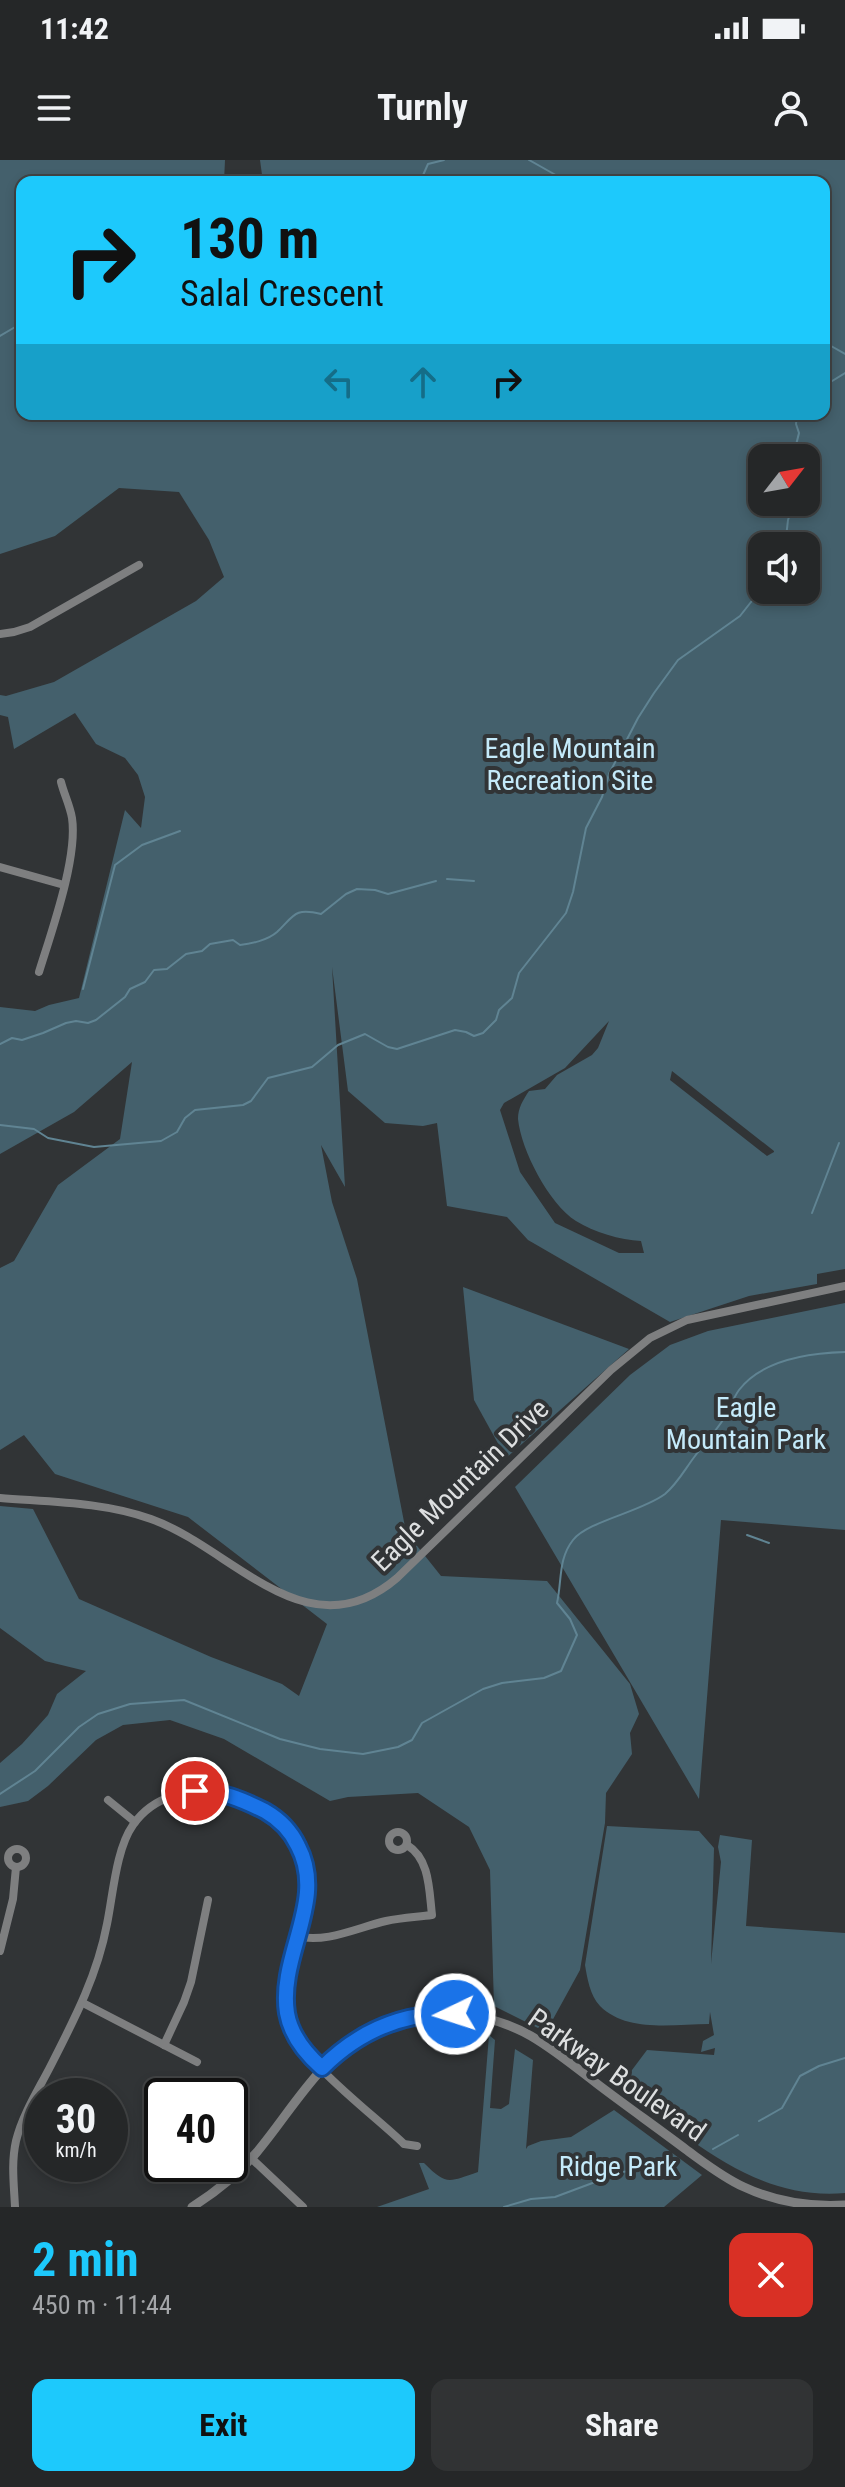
<!DOCTYPE html>
<meta charset="utf-8">
<style>
:root{--surface:#252728;--page:#313334;--text:#f1f3f6;--muted:#a3a5a8;--line:#424445;--accent:#1dc9fc}
body{margin:0;font-family:"Roboto Condensed",sans-serif;background:var(--page);color:var(--text);height:100vh;display:flex;flex-direction:column;font-size:30px;white-space:nowrap}
*{box-sizing:border-box;margin:0}
p{font-size:26px;color:var(--muted)}
.icon{flex:none;width:44px;height:44px;fill:none;stroke:currentColor;stroke-width:2;stroke-linecap:round;stroke-linejoin:round}
.map{position:relative;height:2047px;overflow:hidden}
.drawer{display:flex;flex-direction:column;background:var(--surface);flex:1}
.drawer>*{flex:none}
.top-card{position:absolute;left:16px;top:16px;width:814px;height:244px;border-radius:16px;box-shadow:0 4px 12px #0003,0 0 0 2px var(--line);background:#1dc9fc;color:#111;overflow:hidden}
.needle{width:52px;rotate:59deg}
.tools{position:absolute;left:748px;top:284px;display:grid;gap:16px}
.tools a{display:grid;place-items:center;width:72px;height:72px;border-radius:16px;background:var(--surface);box-shadow:0 4px 12px #0003,0 0 0 2px var(--line);font-size:40px}
.speed{position:absolute;left:24px;top:1918px;display:flex;gap:16px;font-size:40px;font-weight:700;text-align:center}
.speed>*{display:grid;place-content:center;width:104px;height:104px;border-radius:50%;background:var(--surface);box-shadow:0 4px 12px #0003,0 0 0 2px var(--line);line-height:1}
.speed small{font-size:20px;font-weight:400}
.speed .limit{border:4px solid #111;border-radius:12px;background:#fff;color:#111}
.pin{position:absolute;display:grid;place-items:center;width:68px;height:68px;color:#fff;margin:-34px;border:4px solid #fff;border-radius:50%;box-shadow:0 2px 8px #0007}
.me{position:absolute;width:88px;margin:-44px;rotate:266deg;stroke-linejoin:round;filter:drop-shadow(0 0 6px #0008)}
.turn{display:flex;align-items:center;gap:28px;height:168px;padding:0 32px;font-size:36px}
.turn .icon{width:104px;height:104px;stroke-width:2.5}
.turn b{display:block;font-size:56px;line-height:68px}
.lanes{display:flex;align-items:center;height:76px;padding:0 32px;background:#0003;justify-content:center;gap:40px;direction:ltr}
.lanes .off{opacity:.35}
.round{display:grid;place-items:center;flex:none;width:84px;height:84px;border-radius:16px;background:var(--page)}
.overview{display:flex;align-items:center;justify-content:space-between;height:136px;padding:0 32px}
h1{font-size:48px;font-weight:700;line-height:60px;color:var(--accent)}
.button{display:flex;gap:16px;margin-top:auto;padding:16px 32px}
.button a{flex:1;height:92px;border-radius:16px;background:var(--accent);color:#111;font-size:32px;font-weight:700;line-height:92px;text-align:center}
.button a+a{background:var(--page);color:var(--text)}
.status{display:flex;justify-content:space-between;align-items:center;height:56px;padding:0 40px;background:var(--surface);direction:ltr}
.status svg{height:22px;fill:currentColor}
header{display:flex;justify-content:space-between;align-items:center;height:104px;padding:0 32px;background:var(--surface);font-size:36px;font-weight:700}
.map>svg:first-child{display:block}
.green{fill:#44606c;fill-rule:evenodd}
.lines{fill:none;stroke-linecap:round;stroke-linejoin:round}
.stream{stroke:#608493;stroke-width:2}
.minor{stroke:#7e7f80;stroke-width:8}
.tertiary{stroke:#7e7f80;stroke-width:9}
.route-casing{stroke:#114b97;stroke-width:20}
.route{stroke:#1a73e8;stroke-width:14}
.labels{text-anchor:middle;dominant-baseline:central;stroke-width:8;stroke-linejoin:round;paint-order:stroke}
.park-label{font-size:28px;fill:#c4eafa;stroke:#313436}
.street-label{font-size:28px;fill:#dddfe0;stroke:#313436}
</style>
<div class="status"><b>11:42</b><svg viewBox="0 0 49 12"><path d="M0 12V9h3v3zM5 12V6h3v6zM10 12V3h3v9zM15 12V0h3v12zM26 1h20v11H26zM47 4h2v5h-2z"/></svg></div>
<header><svg class="icon" aria-label="menu" viewBox="0 0 24 24"><path d="M4 6h16M4 12h16M4 18h16"/></svg>Turnly<svg class="icon" aria-label="person" viewBox="0 0 24 24"><circle cx="12" cy="8" r="4"/><path d="M4 21q1-7 8-7t8 7"/></svg></header>
<div class="map">
<svg width="845" height="2047" viewBox="0 0 845 2047">
<rect width="100%" height="100%" fill="#313436"/>
<g class="green">
<path d="M0,0H225L224,22H22V254H824V22H263L260,0H845V1109L817,1114V1124L749,1136L670,1162L528,1080L507,1057L447,1046L437,963L423,966L385,963L348,931L332,807L345,1027L321,985L332,1042L357,1119L406,1372L441,1416L547,1421L630,1524L639,1554L630,1573L632,1594L606,1633L605,1663L580,1810L546,1872L494,1846L490,1710L469,1667L418,1633L348,1637L330,1641L224,1579L170,1560L123,1565L96,1580L48,1626L28,1641L0,1647V1603L22,1584L48,1555L57,1534L86,1511L45,1501L0,1468V1346L33,1349L79,1439L211,1497L282,1524L299,1536L327,1464L188,1357L55,1314L24,1275L0,1290V1108L14,1101L58,1025L120,979L132,902L74,952L0,994V847L35,851L49,845L79,838L125,650L141,668L145,637L138,615L125,598L96,584L75,553L14,589L8,557L0,555V535L6,536L54,522L196,441L224,417L209,380L179,332L119,328L55,376L0,394ZM762,298H806V342H762ZM762,386H806V430H762ZM609,861L598,888L592,895L557,915L545,929L529,931C523,940 518,948 518,959C521,990 549,1044 576,1061C594,1072 620,1080 641,1081L644,1093H619L555,1063L520,1012L500,950L504,943L565,908ZM672,911L774,991V992L767,996L670,920Z"/>
<path d="M463,1127L629,1189L506,1298L474,1240Z"/>
<path d="M845,1143V1370L721,1360L699,1639L515,1327L630,1215L670,1185L708,1171Z"/>
<path d="M607,1666L699,1671L714,1688L711,1804L721,1702L718,1687L720,1675L752,1680L746,1766L845,1773V2033C753,2041 689,1977 620,1926L647,1890L714,1895L715,1888L701,1892L703,1881L714,1875L710,1852L709,1864C674,1864 627,1873 600,1846C590,1836 587,1817 585,1805Z"/>
<path d="M489,1875L495,1880L490,1948L501,1949L509,1944L515,1889L533,1900L526,1989L528,1986L541,1981L571,1977L614,1950L702,2015L664,2047H377L429,2029L419,2003H424C447,2026 448,2022 478,2012Z"/>
</g>
<g class="lines">
<g class="stream">
<path d="M529,0L561,18L578,22"/>
<path d="M420,22L428,4L444,0"/>
<path d="M0,176L22,163"/>
<path d="M824,182L845,194"/>
<path d="M824,226L845,213"/>
<path d="M797,254L796,264L799,273L796,285L799,298"/>
<path d="M785,386L788,360L794,342"/>
<path d="M447,719L474,721"/>
<path d="M83,829L115,705L142,685L180,671"/>
<path d="M0,884L12,878L22,880L43,873L66,863L76,861L88,863L96,860L125,837L130,829L145,822L154,810L167,809L186,794L202,791L210,784L233,780L240,785C251,784 268,780 277,772C294,756 294,747 321,754L346,734L357,729L375,730L388,734L436,721"/>
<path d="M0,965L34,969L48,978L94,987L161,981L177,972L185,958L195,950L243,945L251,941L268,918L312,907L338,885L365,874L388,887L397,889L455,870L466,872L474,876L483,873L496,860L499,850L512,838L519,813L566,753L573,732L586,668L602,637L609,614L638,558L654,533L678,500L740,456L762,428"/>
<path d="M812,1053L839,983"/>
<path d="M747,1375L769,1383"/>
<path d="M0,1634L35,1611L79,1567L98,1554L130,1544L184,1540L280,1579L320,1589L363,1594L398,1587L412,1580L422,1563L483,1529L502,1523L544,1518L561,1511L577,1475L570,1459L557,1443C562,1421 558,1399 573,1380C588,1361 641,1352 665,1334C678,1323 685,1309 695,1296C705,1283 716,1271 725,1257C730,1249 733,1238 739,1230C762,1200 810,1193 845,1192"/>
<path d="M759,1961L782,1948L800,1916L819,1906L845,1898"/>
<path d="M713,1989L738,1975"/>
<path d="M504,2047L531,2039L555,2037L622,2012L662,2007L677,2001"/>
</g>
<g class="minor">
<path d="M0,474L14,472L30,467L139,405"/>
<path d="M0,707L64,725"/>
<path d="M39,812C51,773 78,698 72,658C70,646 64,634 61,622"/>
<path d="M0,1338C50,1342 104,1342 151,1359C233,1388 307,1495 397,1418L611,1210L650,1178L687,1160L845,1126"/>
<path d="M108,1640L135,1662"/>
<circle cx="398" cy="1681" r="9"/>
<circle cx="17" cy="1698" r="9"/>
<path d="M297,1776C325,1784 359,1767 386,1761C401,1758 417,1757 432,1755C429,1730 430,1699 407,1685"/>
<path d="M0,1791L13,1739L16,1707"/>
<path d="M83,1843L197,1902"/>
<path d="M164,1885L184,1842L191,1822L208,1740"/>
<path d="M27,1954L42,1959"/>
<path d="M110,1971H112"/>
<path d="M251,1998L303,2047"/>
<path d="M15,2047C14,2025 11,2003 16,1981C22,1956 37,1932 49,1909C73,1862 97,1817 107,1764C113,1735 116,1689 133,1665C175,1605 279,1633 303,1696C324,1753 269,1810 291,1868C305,1904 374,1955 404,1984L417,1986"/>
</g>
<path class="tertiary" d="M192,2047C216,2032 238,2014 257,1992C293,1949 320,1896 373,1870C423,1846 483,1849 531,1876C555,1890 578,1909 600,1926C629,1948 659,1969 688,1991C706,2004 724,2018 744,2027C776,2042 811,2047 845,2045"/>
</g>
<g class="lines">
<g class="route-casing">
<path id="route" d="M195,1631C220,1630 243,1640 265,1651C279,1659 291,1671 298,1686C327,1741 278,1795 287,1853C291,1876 305,1893 322,1908C358,1872 403,1852 455,1854"/>
</g>
<use href="#route" class="route"/>
</g>
<g class="labels">
<g class="park-label">
<text x="570" y="588">Eagle Mountain<tspan x="570" dy="32">Recreation Site</tspan></text>
<text x="746" y="1247">Eagle<tspan x="746" dy="32">Mountain Park</tspan></text>
<text x="618" y="2006">Ridge Park</text>
</g>
<g class="street-label">
<text transform="translate(460 1325) rotate(-44)">Eagle Mountain Drive</text>
<text transform="translate(617 1915) rotate(35)">Parkway Boulevard</text>
</g>
</g>
</svg>
<div class="tools">
<a><svg class="needle" viewBox="-14 -14 28 28"><path d="M0-13l5 13h-10z" fill="#e53935"/><path d="M0 13l5-13h-10z" fill="#a3a5a8"/></svg></a>
<a><svg class="icon" aria-label="sound" viewBox="0 0 24 24"><path d="M4 9h4l5-4v14l-5-4H4zM17 9q2 3 0 6"/></svg></a>
</div>
<div class="speed"><div>30<small>km/h</small></div><div class="limit">40</div></div>
<div class="pin" style="left:195px;top:1631px;background:#d93025"><svg class="icon" aria-label="arrive" viewBox="0 0 24 24"><path d="M6 21V4h12l-3 4 3 4H6"/></svg></div>
<svg class="me" style="left:455px;top:1854px" viewBox="-20 -20 40 40"><circle r="17" fill="#1a73e8" stroke="#fff" stroke-width="3"/><path d="M0-11L8 9 0 5-8 9z" fill="#fff"/></svg>
<div class="top-card">
<div class="turn"><svg class="icon" aria-label="right" viewBox="0 0 24 24"><path d="M7 20v-9h11M14 6l5 5-5 5"/></svg><div><b>130 m</b>Salal Crescent</div></div>
<div class="lanes"><svg class="icon off" aria-label="left" viewBox="0 0 24 24"><path d="M17 20v-9H6M10 6l-5 5 5 5"/></svg><svg class="icon off" aria-label="ahead" viewBox="0 0 24 24"><path d="M12 20V5M6 11l6-6 6 6"/></svg><svg class="icon" aria-label="right" viewBox="0 0 24 24"><path d="M7 20v-9h11M14 6l5 5-5 5"/></svg></div>
</div>
</div>
<section class="drawer">
<div class="overview"><div><h1>2 min</h1><p>450 m · 11:44</p></div><a class="round" style="background:#d93025;color:#fff"><svg class="icon" aria-label="close" viewBox="0 0 24 24"><path d="M6 6l12 12M18 6L6 18"/></svg></a></div>
<div class="button"><a>Exit</a><a>Share</a></div>
</section>
